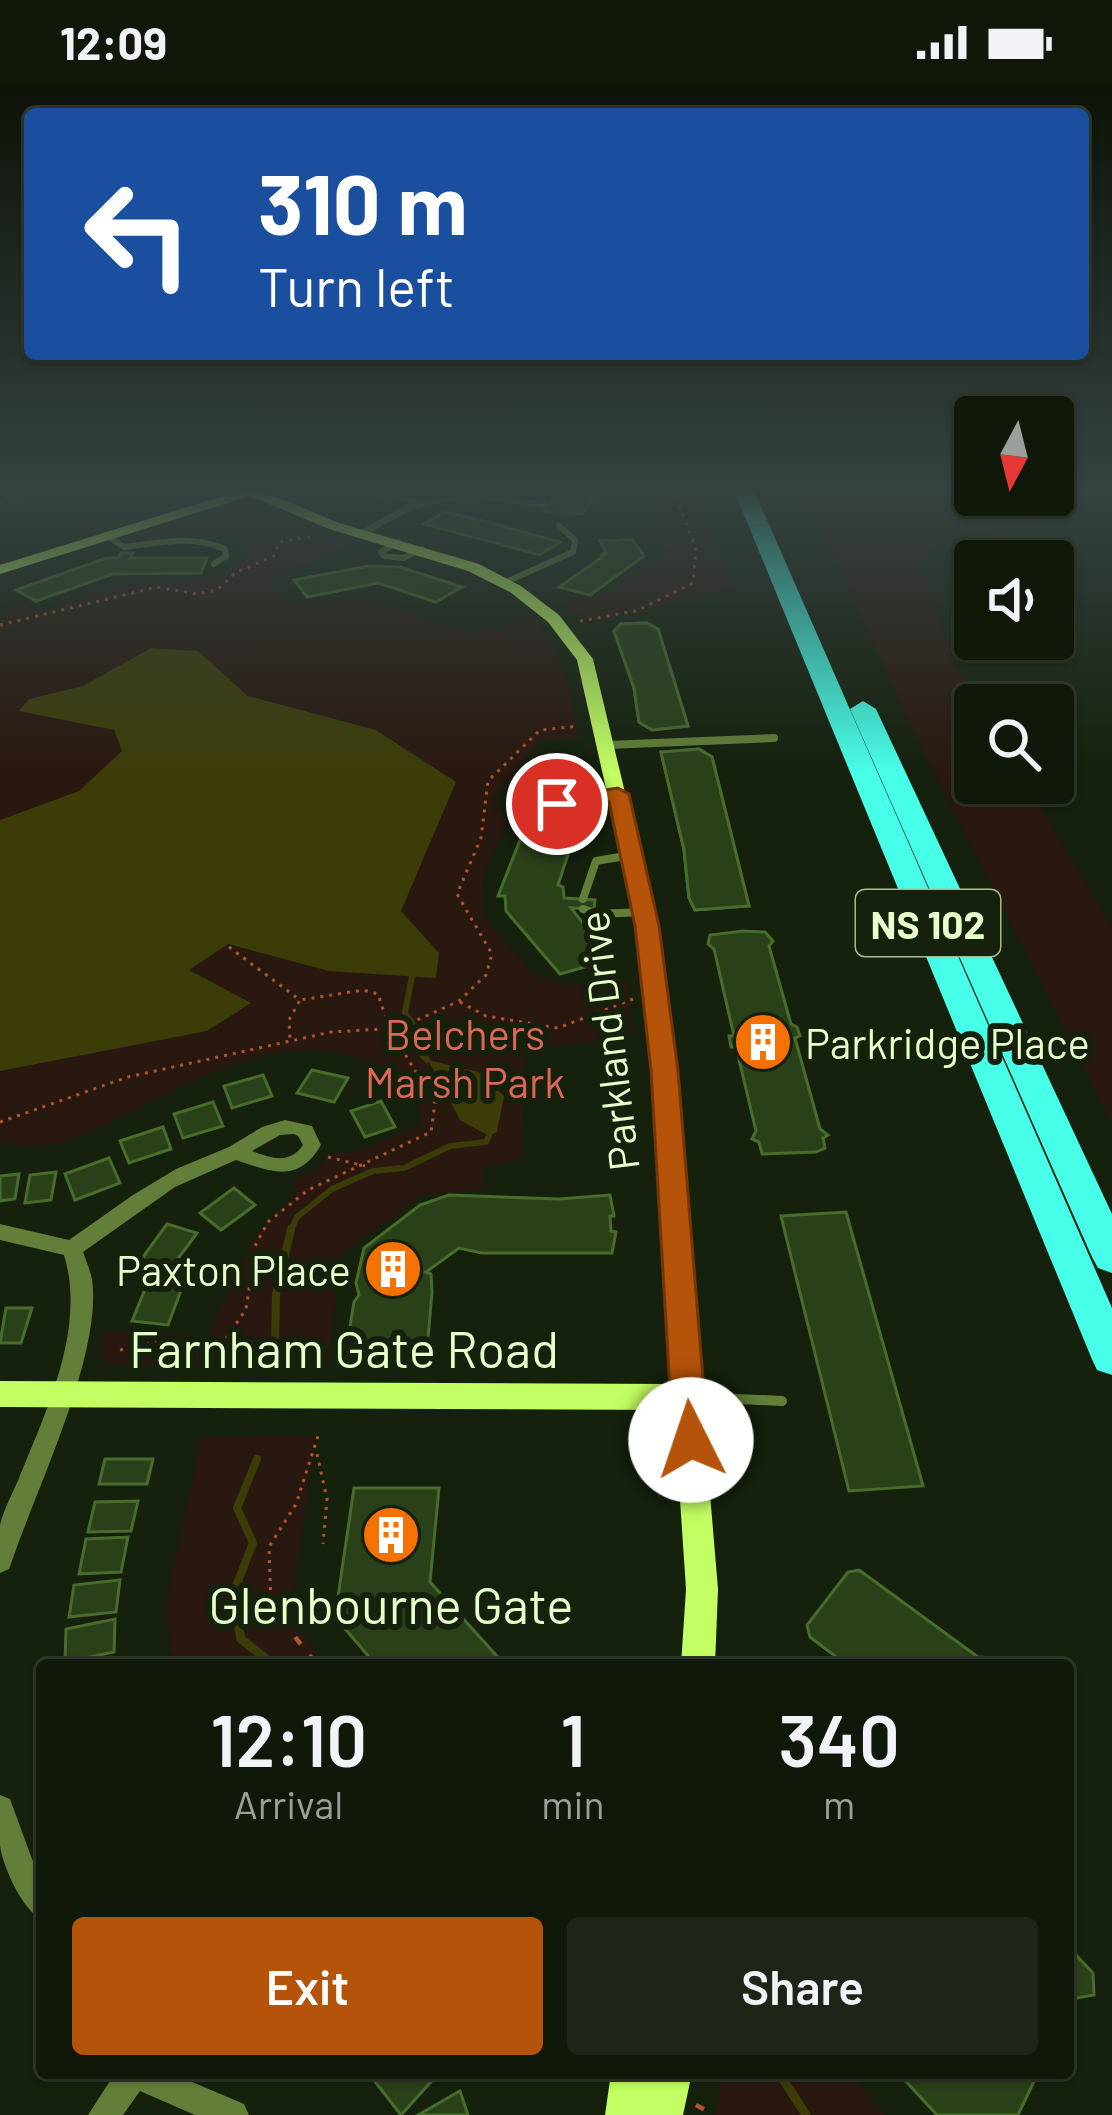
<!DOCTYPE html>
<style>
:root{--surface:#10180a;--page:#1e2518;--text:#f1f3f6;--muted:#9ca09c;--line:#30372b;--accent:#b45309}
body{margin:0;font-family:Barlow,sans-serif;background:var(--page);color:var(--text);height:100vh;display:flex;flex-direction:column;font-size:45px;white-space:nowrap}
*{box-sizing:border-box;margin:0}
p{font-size:39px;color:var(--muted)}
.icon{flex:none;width:66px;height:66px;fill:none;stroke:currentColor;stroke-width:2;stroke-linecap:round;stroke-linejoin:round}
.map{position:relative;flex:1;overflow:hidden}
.details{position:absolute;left:36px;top:1575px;width:1038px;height:420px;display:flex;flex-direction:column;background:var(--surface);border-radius:12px;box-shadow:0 3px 9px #0004,0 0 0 3px var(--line)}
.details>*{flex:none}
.guide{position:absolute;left:24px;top:24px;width:1065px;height:252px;border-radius:12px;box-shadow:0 3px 9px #0004,0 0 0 3px var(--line);background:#1a4fa0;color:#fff;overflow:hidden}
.needle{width:78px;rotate:187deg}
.tools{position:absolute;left:954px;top:312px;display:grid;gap:24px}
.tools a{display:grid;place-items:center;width:120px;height:120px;border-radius:12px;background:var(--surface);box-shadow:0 3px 9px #0004,0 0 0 3px var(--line);font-size:60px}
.pin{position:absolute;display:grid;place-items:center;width:102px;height:102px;color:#fff;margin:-51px;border:6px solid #fff;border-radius:50%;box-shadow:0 3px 12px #0007}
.me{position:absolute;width:132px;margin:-66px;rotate:356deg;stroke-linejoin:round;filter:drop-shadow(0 0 9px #0008)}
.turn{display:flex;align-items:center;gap:42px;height:252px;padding:0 36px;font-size:54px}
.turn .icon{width:156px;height:156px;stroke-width:2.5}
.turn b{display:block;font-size:84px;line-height:102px}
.eta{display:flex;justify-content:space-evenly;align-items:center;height:204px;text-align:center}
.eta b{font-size:72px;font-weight:600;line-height:84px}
.primary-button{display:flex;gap:24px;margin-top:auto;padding:24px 36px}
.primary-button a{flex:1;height:138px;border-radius:12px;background:var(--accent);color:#fff;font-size:48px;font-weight:600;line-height:138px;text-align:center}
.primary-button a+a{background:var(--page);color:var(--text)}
.status{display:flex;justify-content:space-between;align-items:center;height:84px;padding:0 60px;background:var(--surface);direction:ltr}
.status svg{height:33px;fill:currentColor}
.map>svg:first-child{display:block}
.green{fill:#291810}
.water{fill:#3c3c09}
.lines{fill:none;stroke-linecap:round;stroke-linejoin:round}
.stream-far2{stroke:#3c3c09;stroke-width:6}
.stream-far1{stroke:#3c3c09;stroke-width:8}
.stream{stroke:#3c3c09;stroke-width:9}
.building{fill:#2a4019;stroke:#486c2b;stroke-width:3}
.path-far1{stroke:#b0552e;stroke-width:3;stroke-dasharray:3 6;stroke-linecap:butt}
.path{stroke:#b0552e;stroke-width:4.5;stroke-dasharray:9 14;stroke-linecap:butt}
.lane-far2{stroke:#627e38;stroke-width:6}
.lane-far1{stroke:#627e38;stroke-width:8}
.lane{stroke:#627e38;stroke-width:10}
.street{fill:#627e38;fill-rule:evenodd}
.secondary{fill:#c3fe63;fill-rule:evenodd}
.highway{fill:#47fee8;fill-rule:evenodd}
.route{fill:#b45309;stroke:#753606;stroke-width:3}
.labels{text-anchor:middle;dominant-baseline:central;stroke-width:12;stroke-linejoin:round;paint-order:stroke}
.shield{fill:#15200d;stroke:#a7bc92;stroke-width:3}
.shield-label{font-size:39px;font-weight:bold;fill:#e6ffcb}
.park-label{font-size:42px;fill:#de6758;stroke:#15200d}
.street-label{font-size:42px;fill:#e6ffcb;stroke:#15200d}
.poi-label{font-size:42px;fill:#e6ffcb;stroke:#15200d;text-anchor:start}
.near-street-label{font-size:51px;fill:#e6ffcb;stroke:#15200d}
.near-poi-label{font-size:51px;fill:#e6ffcb;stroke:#15200d}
</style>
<div class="status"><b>12:09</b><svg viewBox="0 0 49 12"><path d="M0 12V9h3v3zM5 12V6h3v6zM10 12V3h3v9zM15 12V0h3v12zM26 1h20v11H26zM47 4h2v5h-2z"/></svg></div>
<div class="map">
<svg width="1112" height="2031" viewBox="0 0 1112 2031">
<rect width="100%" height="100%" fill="#15200d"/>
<g class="green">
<path d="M646,404H696L732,505L585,539L565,519L609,508L665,468Z"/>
<path d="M794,404H975V411H1053V404H1112V419L935,463L920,482L953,577L979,621H975V699H1026L1112,843V1039L923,666L826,457Z"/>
<path d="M240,420L357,459L268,496L287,519L366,513L469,550L533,534C565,568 570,610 579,654L541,656L493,714L508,738L483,792L484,833L534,892L600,906L629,897L631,954L525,965L522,1075L483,1083L484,1105L423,1111L341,1171L328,1280L111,1281L100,1273L106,1247L207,1252L256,1151L296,1109L293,1096L319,1084L334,1067L351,1069L422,1042C419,1007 401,989 368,977C258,937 161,1022 64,1058C46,1064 19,1060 0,1060V987L208,947L250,918L188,885L228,860L271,870L439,869L401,827L456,698L375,646L248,612L198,567L151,564L83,602L29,616L20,627L114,646L122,668L79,707L0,736V528L22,519L39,528L123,502L203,496L242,477L246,461L226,449L130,454Z"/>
<path d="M316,1352L290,1537L326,1581H173L165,1524L201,1353Z"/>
<path d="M722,1989H849L886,2031H715Z"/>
</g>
<g class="water">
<path d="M151,564L198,567L248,612L376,646L456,698L401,827L439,869L436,894L329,887L228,860L189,886L251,919L207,947L0,987V736L79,707L122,667L114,646L19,627L29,615L83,602Z"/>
<path d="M428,976L478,988L504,1012L497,1048L489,1052L460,1036Z"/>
</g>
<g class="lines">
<g class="stream-far2">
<path d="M412,892L405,929L420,951L416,964L427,976"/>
<path d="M290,1148L297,1133L332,1105L373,1087L404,1084L450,1062L486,1058L489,1052"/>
</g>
<g class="stream-far1">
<path d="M275,1259L276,1210L291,1145"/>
<path d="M238,1538L233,1510L253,1459L237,1424L257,1375"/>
</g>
<g class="stream">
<path d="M237,1535L241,1555L274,1581"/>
<path d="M779,1989L806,2031"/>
</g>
</g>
<g class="building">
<path d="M560,404H599L583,430L545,427Z"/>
<path d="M445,428L495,440L560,458L540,471L424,440Z"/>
<path d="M632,455L644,472L590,511L559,503L605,471H600L606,468L600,457Z"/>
<path d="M121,469H133L130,474H207L201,489L113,490L36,517L16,506L106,474H118Z"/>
<path d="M369,482L400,483L462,503L436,518L378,499L307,513L294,496Z"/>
<path d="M647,539L658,545L688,642L652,646L639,638L634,604L614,547L621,540Z"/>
<path d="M647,539L658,545L688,642L652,646L639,638L634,604L614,547L621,540Z"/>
<path d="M699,665L712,673L749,822L695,826L689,814L684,766L661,668Z"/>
<path d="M699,665L712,673L749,822L695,826L689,814L684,766L661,668Z"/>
<path d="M531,728L580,734L558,801L563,803L564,814L595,816L594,825L571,824L609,872L588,882L560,890L506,827L505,812H498Z"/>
<path d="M743,847L765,848L773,857L769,862L791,940L797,943L800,952L795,954L820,1045L828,1051L823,1054L825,1064L816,1068L762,1070L759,1058L752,1055L756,1047L736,963H731L729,952H734L714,865L708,860L710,851Z"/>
<path d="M312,986L348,994L334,1018L297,1009Z"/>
<path d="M263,991L272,1012L232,1024L224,1002Z"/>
<path d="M381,1017L395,1043L365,1053L351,1027Z"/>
<path d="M213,1018L223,1042L183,1054L174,1030Z"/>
<path d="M163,1043L171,1065L129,1079L120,1057Z"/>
<path d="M109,1074L120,1099L75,1116L65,1090Z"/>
<path d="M56,1088L51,1116L25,1119L30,1091Z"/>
<path d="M19,1090L15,1115L0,1117V1092Z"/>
<path d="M234,1104L255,1121L221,1146L200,1129Z"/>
<path d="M449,1111L559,1115L610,1111L614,1132H610L611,1147L616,1148L612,1169H482L459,1164L426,1188L431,1190L432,1208L428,1255L399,1259L348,1255L354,1218L359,1211L356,1199L364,1164L420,1121Z"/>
<path d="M846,1128L923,1402L849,1407L781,1132Z"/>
<path d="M167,1140L197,1149L169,1187L140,1177Z"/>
<path d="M148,1198L183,1201L168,1241L132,1237Z"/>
<path d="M6,1224H32L21,1259H0Z"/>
<path d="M105,1375H153L147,1400H99Z"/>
<path d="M354,1404H439L430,1498L505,1581H376L335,1533Z"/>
<path d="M138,1417L131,1447L88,1448L95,1418Z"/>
<path d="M128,1453L121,1488L79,1490L86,1455Z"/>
<path d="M859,1486L978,1573L995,1574L1000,1581H847L810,1553L807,1541L848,1488Z"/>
<path d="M120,1496L116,1528L69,1533L74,1501Z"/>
<path d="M115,1535L114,1568L65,1578L66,1545Z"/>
<path d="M1068,1844L1076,1871L1093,1889L1094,1911L1076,1914L1068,1930Z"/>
<path d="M378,1989H439L401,2031L373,1995Z"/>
<path d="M898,1989H1038L1018,2031H937Z"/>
<path d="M460,2007L468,2031H418Z"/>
</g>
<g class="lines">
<g class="path-far1">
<path d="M580,537L636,527L693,499L696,466L673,404"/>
<path d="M0,541L157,503L197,510L217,506L235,489L274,472L279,458L315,452"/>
<path d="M229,863L300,916L289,936L290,955"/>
<path d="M460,918L486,932L558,944L633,915"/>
<path d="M0,1038L128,993L331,948L400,944L459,917L486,891L492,870L457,810L481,754L488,697L540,646L579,642"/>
<path d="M328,1073L365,1082"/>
<path d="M120,1266L162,1257L215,1258"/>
<path d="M206,1284L246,1225L256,1160L268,1138L308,1106L431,1048L435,1019L390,946L378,910L363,906L300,916"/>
<path d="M317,1370L327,1415L323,1460"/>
<path d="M283,1538L271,1522L269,1463L296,1420L318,1352"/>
</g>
<g class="path">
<path d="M281,1535L317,1581"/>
<path d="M696,2021L715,2031"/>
</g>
<g class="lane-far2">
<path d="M466,404L467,411L544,421"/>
<path d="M322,406H359"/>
<path d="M372,407L423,420"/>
<path d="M106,451L124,463C159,459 191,450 225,465L226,472L214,480"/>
<path d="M398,458L381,468L384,472L403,474L422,465"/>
<path d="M508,497L573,468L575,456L559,442"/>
</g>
<g class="lane-far1">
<path d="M607,661L774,654"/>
<path d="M549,728L572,715L618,710"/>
<path d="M583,815L596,777L631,771"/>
<path d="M583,825L597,830L643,828"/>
</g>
<path class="lane" d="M693,1313L782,1317"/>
<g class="street">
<path d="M32,404H48L0,420V414Z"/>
<path d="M467,408L470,409V413L413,425L367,450L358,448L406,421Z"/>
<path d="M285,1036L312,1042L321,1061C298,1100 272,1088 236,1076L175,1103L83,1168C86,1176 90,1186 92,1195C103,1269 37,1403 12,1477L9,1485L0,1489C0,1474 0,1456 0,1441C4,1424 15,1405 21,1389C48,1323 86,1242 64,1171L0,1156V1140L69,1156L133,1111L176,1085L229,1063L262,1043ZM294,1050L298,1052L303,1061C289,1081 272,1074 252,1067L280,1051Z"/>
<path d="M0,1711L10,1715L32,1775L42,1793V1835C23,1828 2,1781 0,1761C0,1744 0,1727 0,1711Z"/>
<path d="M115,1989H171L244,2020L249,2031H195L140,2007L123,2031H88Z"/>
</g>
<g class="secondary">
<path d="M238,404H255L339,439L479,480L521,502L559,531L593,575L657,842L668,911L718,1505L715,1581H681L686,1505L674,1326L0,1323V1297L672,1300L646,911L637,842L577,576L548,538L510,508L468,487L329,445L250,412L0,490V481L239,407Z"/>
<path d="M611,1989H692L683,2031H605Z"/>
</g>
<g class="highway">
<path d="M733,404H753L1112,1224V1291L1097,1286L1091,1273Z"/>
<path d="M863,617L876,625L1112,1130V1189L1098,1184L1092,1173L850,625Z"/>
</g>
</g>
<linearGradient id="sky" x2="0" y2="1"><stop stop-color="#0c1207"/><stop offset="0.59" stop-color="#354240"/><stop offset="1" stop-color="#354240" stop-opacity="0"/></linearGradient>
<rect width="1112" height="689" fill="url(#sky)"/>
<path class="route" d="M618,704L629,710L659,842L678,987L708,1356L703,1366L691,1371L678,1366L673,1356L651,987L635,842L609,718L557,726L546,720L557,713Z"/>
<defs>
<g id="building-disc" transform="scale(3)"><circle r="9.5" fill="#f57101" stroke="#15200d"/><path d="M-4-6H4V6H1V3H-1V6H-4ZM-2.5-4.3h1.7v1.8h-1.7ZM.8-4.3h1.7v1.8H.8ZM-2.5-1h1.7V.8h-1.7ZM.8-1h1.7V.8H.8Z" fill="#fff"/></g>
</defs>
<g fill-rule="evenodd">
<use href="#building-disc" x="763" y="958"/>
<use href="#building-disc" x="393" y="1185"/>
<use href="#building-disc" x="391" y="1451"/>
</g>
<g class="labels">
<rect class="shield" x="856" y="806" width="144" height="66" rx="9"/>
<g class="shield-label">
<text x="928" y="839">NS 102</text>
</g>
<g class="park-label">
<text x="465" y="949">Belchers<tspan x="465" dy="48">Marsh Park</tspan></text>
</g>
<g class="street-label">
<text transform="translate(607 957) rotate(-97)">Parkland Drive</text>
</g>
<g class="poi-label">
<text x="805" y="958">Parkridge Place</text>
<text x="351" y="1185" text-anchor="end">Paxton Place</text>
</g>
<g class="near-street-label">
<text x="344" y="1263">Farnham Gate Road</text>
</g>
<g class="near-poi-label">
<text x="391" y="1519">Glenbourne Gate</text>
</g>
</g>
</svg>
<div class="tools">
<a><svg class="needle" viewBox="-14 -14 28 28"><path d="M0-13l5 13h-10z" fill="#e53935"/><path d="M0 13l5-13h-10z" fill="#9ca09c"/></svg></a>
<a><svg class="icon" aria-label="sound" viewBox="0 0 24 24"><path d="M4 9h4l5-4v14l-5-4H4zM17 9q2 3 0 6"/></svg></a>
<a><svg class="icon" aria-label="search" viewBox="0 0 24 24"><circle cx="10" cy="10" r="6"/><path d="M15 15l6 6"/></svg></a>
</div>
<div class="pin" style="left:557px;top:720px;background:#d93025"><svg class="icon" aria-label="arrive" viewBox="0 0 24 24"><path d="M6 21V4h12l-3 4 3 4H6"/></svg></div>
<svg class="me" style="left:691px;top:1356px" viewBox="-20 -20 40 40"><circle r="19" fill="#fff"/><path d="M0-13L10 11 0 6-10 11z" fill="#b45309"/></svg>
<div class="guide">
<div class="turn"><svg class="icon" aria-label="left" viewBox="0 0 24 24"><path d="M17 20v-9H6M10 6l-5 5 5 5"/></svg><div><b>310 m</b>Turn left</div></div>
</div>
<section class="details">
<div class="eta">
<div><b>12:10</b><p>Arrival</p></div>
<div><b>1</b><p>min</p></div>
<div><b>340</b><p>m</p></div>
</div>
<div class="primary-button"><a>Exit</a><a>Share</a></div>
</section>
</div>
